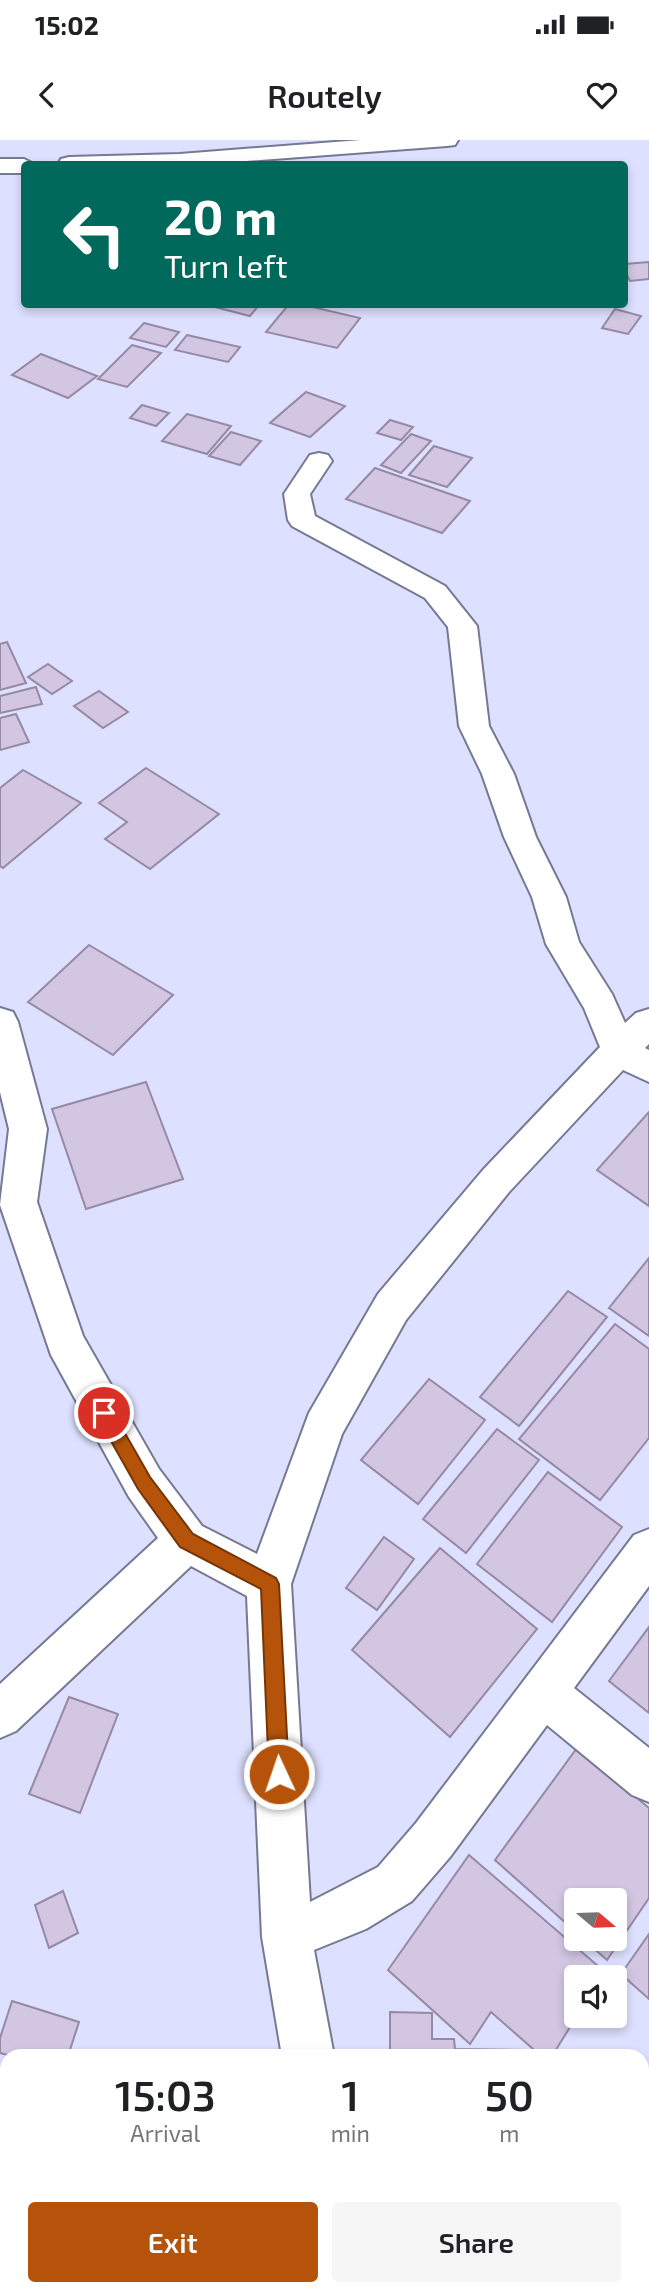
<!DOCTYPE html>
<style>
:root{--surface:#fff;--page:#f6f6f6;--text:#202124;--muted:#757577;--accent:#b45309}
body{margin:0;font-family:"Exo 2",sans-serif;background:var(--page);color:var(--text);height:100vh;display:flex;flex-direction:column;font-size:26px;white-space:nowrap}
*{box-sizing:border-box;margin:0}
p{font-size:23px;color:var(--muted)}
.icon{flex:none;width:38px;height:38px;fill:none;stroke:currentColor;stroke-width:2;stroke-linecap:round;stroke-linejoin:round}
.map{position:relative;flex:1;overflow:hidden}
.drawer{position:absolute;left:0px;top:1909px;width:649px;height:247px;display:flex;flex-direction:column;background:var(--surface);border-radius:21px 21px 0 0;box-shadow:0 4px 10px #0003}
.drawer>*{flex:none}
.top-card{position:absolute;left:21px;top:21px;width:607px;height:147px;border-radius:7px;box-shadow:0 4px 10px #0003;background:#00695c;color:#fff;overflow:hidden}
.needle{width:46px;rotate:109deg}
.tools{position:absolute;left:564px;top:1748px;display:grid;gap:14px}
.tools a{display:grid;place-items:center;width:63px;height:63px;border-radius:7px;background:var(--surface);box-shadow:0 4px 10px #0003;font-size:35px}
.pin{position:absolute;display:grid;place-items:center;width:60px;height:60px;color:#fff;margin:-30px;border:4px solid #fff;border-radius:50%;box-shadow:0 2px 7px #0007}
.me{position:absolute;width:77px;margin:-38px;rotate:357deg;stroke-linejoin:round;filter:drop-shadow(0 0 5px #0008)}
.turn{display:flex;align-items:center;gap:24px;height:147px;padding:0 28px;font-size:32px}
.turn .icon{width:91px;height:91px;stroke-width:2.5}
.turn b{display:block;font-size:49px;line-height:60px}
.eta{display:flex;justify-content:space-evenly;align-items:center;height:119px;text-align:center}
.eta b{font-size:42px;font-weight:600;line-height:49px}
.primary-button{display:flex;gap:14px;margin-top:auto;padding:14px 28px}
.primary-button a{flex:1;height:80px;border-radius:7px;background:var(--accent);color:#fff;font-size:28px;font-weight:600;line-height:80px;text-align:center}
.primary-button a+a{background:var(--page);color:var(--text)}
.status{display:flex;justify-content:space-between;align-items:center;height:49px;padding:0 35px;background:var(--surface);direction:ltr}
.status svg{height:19px;fill:currentColor}
header{display:flex;justify-content:space-between;align-items:center;height:91px;padding:0 28px;background:var(--surface);font-size:32px;font-weight:600}
.map>svg:first-child{display:block}
.building{fill:#d2c6e2;stroke:#9589a4;stroke-width:2}
.lines{fill:none;stroke-linecap:round;stroke-linejoin:round}
.minor-casing{stroke:#767993;stroke-width:4}
.highway-casing{stroke:#767993;stroke-width:4}
.minor{fill:#fff;fill-rule:evenodd}
.highway{fill:#fff;fill-rule:evenodd}
.route{fill:#b45309;stroke:#753606;stroke-width:2}
</style>
<div class="status"><b>15:02</b><svg viewBox="0 0 49 12"><path d="M0 12V9h3v3zM5 12V6h3v6zM10 12V3h3v9zM15 12V0h3v12zM26 1h20v11H26zM47 4h2v5h-2z"/></svg></div>
<header><svg class="icon" aria-label="back" viewBox="0 0 24 24"><path d="M15 5l-7 7 7 7"/></svg>Routely<svg class="icon" aria-label="heart" viewBox="0 0 24 24"><path d="M12 20l-8-8c-3-5 5-10 8-4 3-6 11-1 8 4z"/></svg></header>
<div class="map">
<svg width="649" height="2155" viewBox="0 0 649 2155">
<rect width="100%" height="100%" fill="#dde0fe"/>
<g class="building">
<path d="M649,122V139L630,141L625,131V124Z"/>
<path d="M203,164H260L250,176Z"/>
<path d="M289,164H300L360,178L337,208L266,192Z"/>
<path d="M615,169L641,176L628,194L602,188Z"/>
<path d="M144,183L179,192L166,207L130,198Z"/>
<path d="M187,195L240,207L228,222L175,210Z"/>
<path d="M132,205L161,213L127,247L98,239Z"/>
<path d="M41,214L97,236L68,258L12,235Z"/>
<path d="M306,252L345,266L310,297L270,283Z"/>
<path d="M142,265L169,273L156,286L130,278Z"/>
<path d="M187,274L231,286L207,314L162,301Z"/>
<path d="M390,280L413,287L401,300L377,293Z"/>
<path d="M231,292L261,301L240,325L209,316Z"/>
<path d="M411,294L431,301L401,333L381,325Z"/>
<path d="M434,306L472,318L447,347L409,335Z"/>
<path d="M375,328L470,361L442,393L346,359Z"/>
<path d="M7,502L26,543L0,550V504Z"/>
<path d="M48,524L72,541L52,554L28,537Z"/>
<path d="M36,547L42,564L0,573V556Z"/>
<path d="M99,551L128,572L103,588L74,566Z"/>
<path d="M16,574L29,602L0,610V578Z"/>
<path d="M146,628L219,674L150,729L105,699L127,682L99,663Z"/>
<path d="M23,630L81,663L3,728L0,726V648Z"/>
<path d="M89,805L173,855L113,915L28,862Z"/>
<path d="M146,942L183,1039L86,1069L52,969Z"/>
<path d="M649,972V1066L597,1030Z"/>
<path d="M649,1118V1196L609,1168Z"/>
<path d="M568,1151L607,1177L519,1286L480,1257Z"/>
<path d="M615,1184L649,1209V1298L600,1360L519,1299Z"/>
<path d="M429,1239L485,1280L418,1364L361,1320Z"/>
<path d="M497,1289L539,1320L466,1413L423,1379Z"/>
<path d="M548,1332L622,1387L552,1482L477,1424Z"/>
<path d="M384,1397L414,1419L377,1470L346,1448Z"/>
<path d="M440,1408L537,1489L450,1597L352,1510Z"/>
<path d="M649,1487V1573L609,1541Z"/>
<path d="M69,1557L118,1574L80,1673L29,1654Z"/>
<path d="M577,1608L649,1668V1758L607,1820L583,1799H614V1760H576V1792L495,1720Z"/>
<path d="M469,1715L605,1832L602,1838H576L577,1876L552,1916H541L491,1872L470,1904L388,1830Z"/>
<path d="M63,1751L78,1793L49,1808L35,1765Z"/>
<path d="M649,1794V1859L621,1834Z"/>
<path d="M12,1861L79,1882L68,1916H11L0,1913V1898Z"/>
<path d="M390,1872L432,1873V1899H454L455,1909L525,1910V1916H390Z"/>
<path d="M0,2072L7,2075V2133L0,2130Z"/>
</g>
<g class="lines">
<g class="minor-casing">
<g id="minor">
<path d="M319,313L328,315L332,321L310,354L315,376L445,446L477,486L489,586L514,634L536,697L566,757L579,802L612,854L625,883L636,873L649,869V904L645,908L649,910V942L623,930L509,1052L406,1180L342,1294L291,1444L310,1762L378,1727L416,1683L634,1395L649,1389V1446L574,1548L649,1608V1662L632,1655L547,1585L450,1717L412,1761L366,1789L314,1810L334,1916H282L262,1797L247,1456L191,1426L16,1591L0,1598V1544L158,1398L129,1357L51,1215L0,1065L9,989L0,952V868L13,872L18,882L47,989L37,1062L83,1196L159,1329L202,1386L257,1414L309,1273L378,1154L483,1030L600,907L584,868L546,804L532,757L504,697L482,634L459,586L448,487L425,458L292,386L288,380L284,354L310,315Z"/>
<path d="M0,1945L7,1946V1998L0,1997Z"/>
<rect x="642" y="1983" width="7" height="54"/>
<path d="M326,2149H382L384,2155H328Z"/>
</g>
</g>
<g class="highway-casing">
<g id="highway">
<path d="M361,0H458L455,5L447,6L207,24H58L61,19L69,17L180,14Z"/>
<path d="M0,19H24L34,24H24V33H0Z"/>
</g>
</g>
<use href="#minor" class="minor"/>
<use href="#highway" class="highway"/>
</g>
<path class="route" d="M104,1265L110,1267L150,1337L193,1394L276,1438L279,1444L289,1634L286,1641L279,1644L272,1641L269,1634L261,1449L180,1407L138,1349L98,1278L96,1273L98,1267Z"/>
</svg>
<div class="tools">
<a><svg class="needle" viewBox="-14 -14 28 28"><path d="M0-13l5 13h-10z" fill="#e53935"/><path d="M0 13l5-13h-10z" fill="#757577"/></svg></a>
<a><svg class="icon" aria-label="sound" viewBox="0 0 24 24"><path d="M4 9h4l5-4v14l-5-4H4zM17 9q2 3 0 6"/></svg></a>
</div>
<div class="pin" style="left:104px;top:1273px;background:#d93025"><svg class="icon" aria-label="arrive" viewBox="0 0 24 24"><path d="M6 21V4h12l-3 4 3 4H6"/></svg></div>
<svg class="me" style="left:279px;top:1634px" viewBox="-20 -20 40 40"><circle r="17" fill="#b45309" stroke="#fff" stroke-width="3"/><path d="M0-11L8 9 0 5-8 9z" fill="#fff"/></svg>
<div class="top-card">
<div class="turn"><svg class="icon" aria-label="left" viewBox="0 0 24 24"><path d="M17 20v-9H6M10 6l-5 5 5 5"/></svg><div><b>20 m</b>Turn left</div></div>
</div>
<section class="drawer">
<div class="eta">
<div><b>15:03</b><p>Arrival</p></div>
<div><b>1</b><p>min</p></div>
<div><b>50</b><p>m</p></div>
</div>
<div class="primary-button"><a>Exit</a><a>Share</a></div>
</section>
</div>
